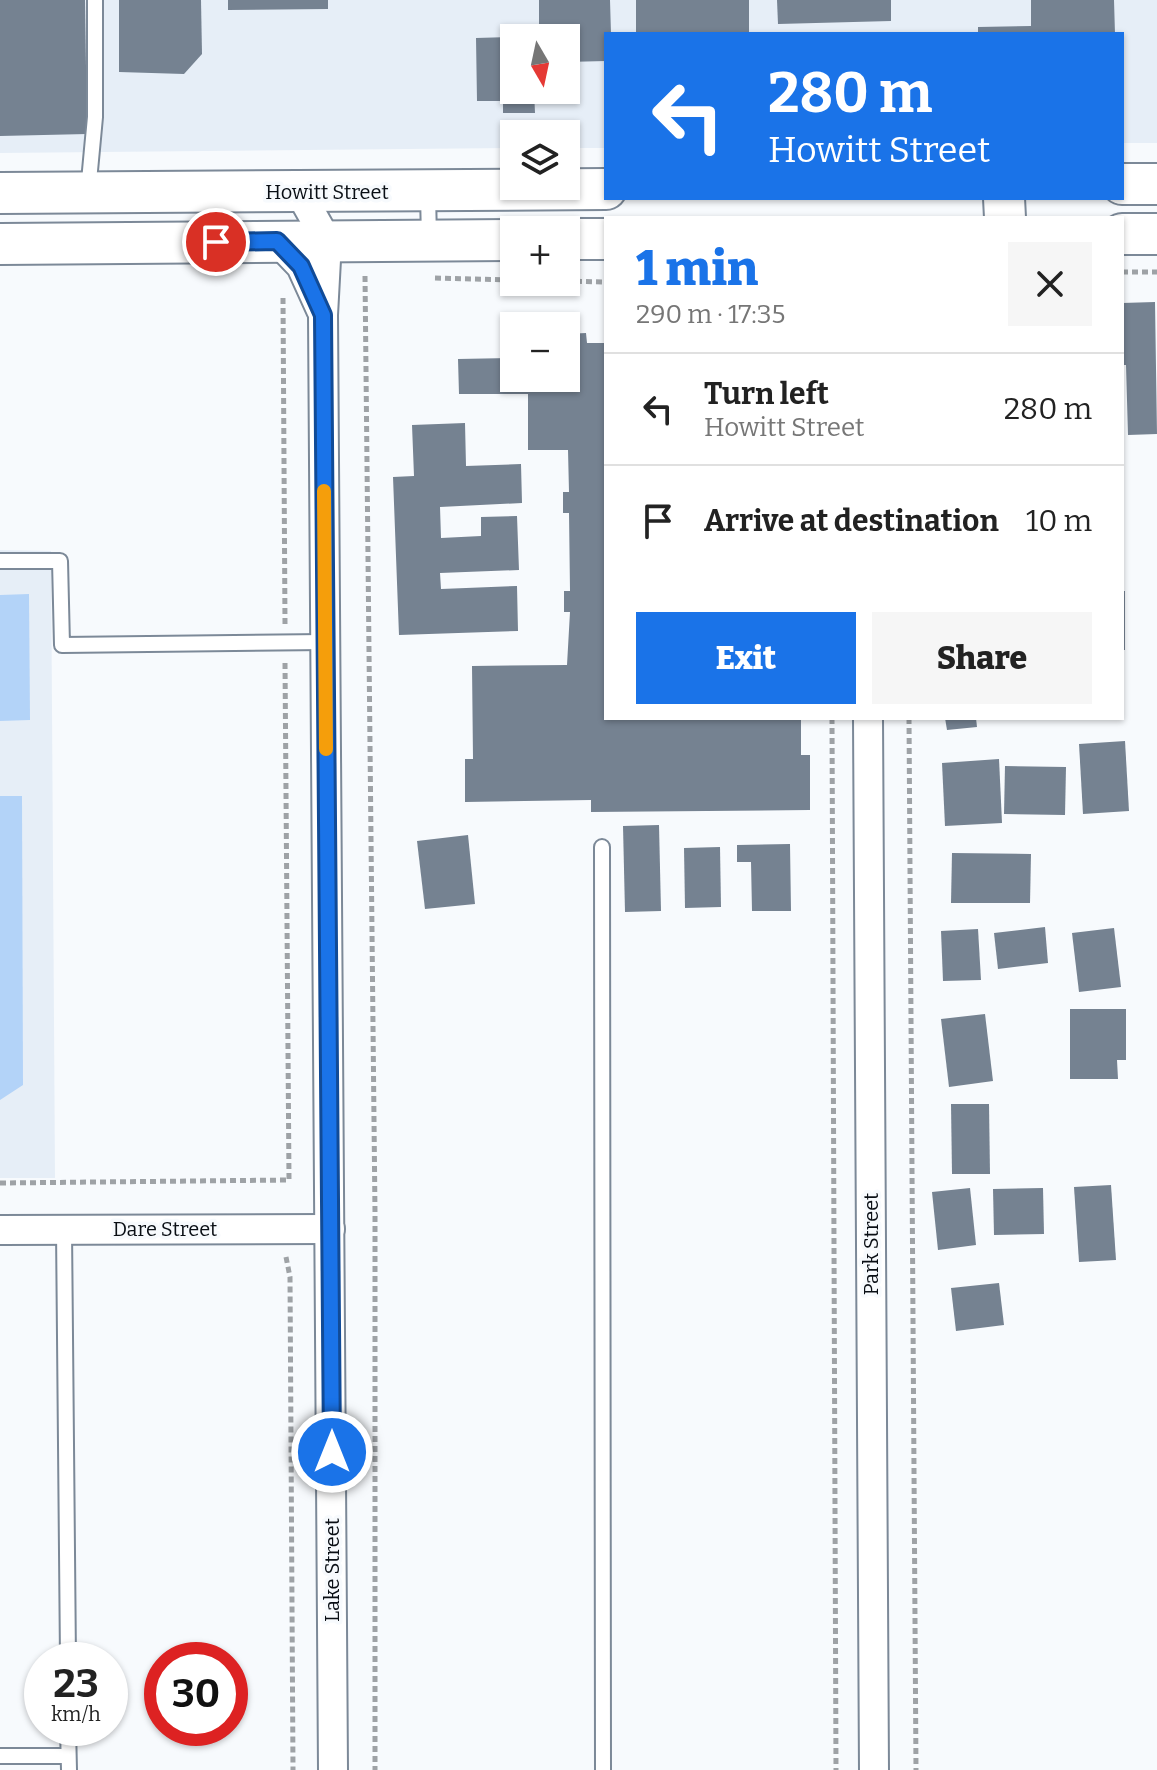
<!DOCTYPE html>
<meta charset="utf-8">
<style>
:root{--surface:#fff;--page:#f6f6f6;--text:#222;--muted:#767676;--line:#e0e0e0;--accent:#1a73e8}
body{margin:0;font-family:Bitter,serif;background:var(--page);color:var(--text);height:100vh;display:flex;flex-direction:column;font-size:30px;white-space:nowrap}
*{box-sizing:border-box;margin:0}
p{font-size:26px;color:var(--muted)}
.icon{flex:none;width:44px;height:44px;fill:none;stroke:currentColor;stroke-width:2;stroke-linecap:round;stroke-linejoin:round}
.map{position:relative;flex:1;overflow:hidden}
.details{position:absolute;left:604px;top:216px;width:520px;height:504px;display:flex;flex-direction:column;background:var(--surface);border-radius:0px;box-shadow:0 2px 6px #0004}
.details>*{flex:none}
.top-card{position:absolute;left:604px;top:32px;width:520px;height:168px;border-radius:0px;box-shadow:0 2px 6px #0004;background:#1a73e8;color:#fff;overflow:hidden}
.needle{width:52px;rotate:171deg}
.controls{position:absolute;left:500px;top:24px;display:grid;gap:16px}
.controls a{display:grid;place-items:center;width:80px;height:80px;border-radius:0px;background:var(--surface);box-shadow:0 2px 6px #0004;font-size:40px}
.speed{position:absolute;left:24px;top:1642px;display:flex;gap:16px;font-size:40px;font-weight:700;text-align:center}
.speed>*{display:grid;place-content:center;width:104px;height:104px;border-radius:50%;background:var(--surface);box-shadow:0 2px 6px #0004;line-height:1}
.speed small{font-size:20px;font-weight:400}
.speed .limit{border:12px solid #d22;background:#fff;color:#111}
.pin{position:absolute;display:grid;place-items:center;width:68px;height:68px;color:#fff;margin:-34px;border:4px solid #fff;border-radius:50%;box-shadow:0 2px 8px #0007}
.me{position:absolute;width:88px;margin:-44px;rotate:0deg;stroke-linejoin:round;filter:drop-shadow(0 0 6px #0008)}
.turn{display:flex;align-items:center;gap:28px;height:168px;padding:0 32px;font-size:36px}
.turn .icon{width:104px;height:104px;stroke-width:2.5}
.turn b{display:block;font-size:56px;line-height:68px}
.round{display:grid;place-items:center;flex:none;width:84px;height:84px;border-radius:0px;background:var(--page)}
.headline{display:flex;align-items:center;justify-content:space-between;height:136px;padding:0 32px}
h1{font-size:48px;font-weight:800;line-height:60px;color:var(--accent)}
.button{display:flex;gap:16px;margin-top:auto;padding:16px 32px}
.button a{flex:1;height:92px;border-radius:0px;background:var(--accent);color:#fff;font-size:32px;font-weight:800;line-height:92px;text-align:center}
.button a+a{background:var(--page);color:var(--text)}
ul{padding:0;list-style:none}
li{display:flex;align-items:center;gap:24px;height:112px;padding:0 32px;border-top:2px solid var(--line)}
li div{flex:1}
li b{display:block;font-size:30px}
li em{font-style:normal}
.map>svg:first-child{display:block}
.built{fill:#e6eef7;fill-rule:evenodd}
.green{fill:#b3d3f8}
.building{fill:#758291}
.lines{fill:none;stroke-linecap:round;stroke-linejoin:round}
.lane-casing{stroke:#7c8998;stroke-width:18}
.street-casing{stroke:#7c8998;stroke-width:32}
.secondary-casing{stroke:#7c8998;stroke-width:44}
.path{stroke:#9ea2a6;stroke-width:5;stroke-dasharray:6 4;stroke-linecap:butt}
.lane{stroke:#fff;stroke-width:14}
.street{stroke:#fff;stroke-width:28}
.secondary{stroke:#fff;stroke-width:40}
.route-casing{stroke:#114b97;stroke-width:20}
.route{stroke:#1a73e8;stroke-width:14}
.slow{stroke:#f59e0b;stroke-width:14}
.labels{text-anchor:middle;dominant-baseline:central;stroke-width:7;stroke-linejoin:round;paint-order:stroke}
.street-label{font-size:20px;fill:#090e14;stroke:#f7fafd}
</style>
<div class="map">
<svg width="1157" height="1770" viewBox="0 0 1157 1770">
<rect width="100%" height="100%" fill="#f7fafd"/>
<g class="built">
<path d="M0,0H1157V143H1122V34H606V148H566V134H514V148L0,153ZM514,38H566V90H514Z"/>
<path d="M0,550L51,551L55,1178H0Z"/>
</g>
<g class="green">
<path d="M29,594L30,720L0,721V595Z"/>
<path d="M0,796H22L23,1085L0,1100Z"/>
</g>
<g class="building">
<path d="M0,0H85L87,134L0,136Z"/>
<path d="M119,0H201L202,54L184,74L119,72Z"/>
<path d="M228,0H328V9L228,10Z"/>
<path d="M539,0H610L611,34H606V61L566,62V38H539Z"/>
<rect x="636" y="0" width="113" height="34"/>
<path d="M777,0H891V21L778,24Z"/>
<path d="M1031,0H1114L1115,34H978V27L1031,26Z"/>
<path d="M514,37V90H534L535,113H503V101H477L476,38Z"/>
<path d="M1155,302L1157,434L1128,435L1126,365H1122V303Z"/>
<path d="M586,333L587,343H606V718H801V755H810V810L591,812V800L465,802V759H473L472,666L567,665L570,612H564V591H570L569,513H563V492H569L568,450H528V394H459L458,359L514,358V378H566V334Z"/>
<path d="M465,423L466,466L521,464L522,503L440,507L441,538L481,536V517L517,516L519,570L440,573L441,589L517,586L518,631L399,635L393,477L414,476L412,425Z"/>
<rect x="1122" y="591" width="3" height="59"/>
<path d="M945,718H976L977,727L947,730Z"/>
<path d="M1125,741L1129,811L1083,814L1079,744Z"/>
<path d="M999,759L1002,823L945,826L942,763Z"/>
<path d="M1005,766L1066,767L1065,815L1004,814Z"/>
<path d="M659,825L661,911L625,912L623,826Z"/>
<path d="M468,835L475,904L425,909L417,841Z"/>
<path d="M790,844L791,911H752L751,862H737V845Z"/>
<path d="M720,847L721,907L685,908L684,848Z"/>
<path d="M952,853L1031,854L1030,903H951Z"/>
<path d="M1045,927L1048,963L998,969L994,933Z"/>
<path d="M1114,928L1121,987L1079,992L1072,933Z"/>
<path d="M978,929L981,980L943,981L941,931Z"/>
<path d="M1070,1009H1126V1060H1117L1118,1079H1070Z"/>
<path d="M985,1014L993,1081L949,1087L941,1019Z"/>
<path d="M951,1104H989L990,1174H952Z"/>
<path d="M1111,1185L1116,1260L1079,1262L1074,1187Z"/>
<path d="M970,1188L976,1245L938,1250L932,1192Z"/>
<path d="M1043,1188L1044,1234L994,1235L993,1189Z"/>
<path d="M999,1283L1004,1325L956,1331L951,1288Z"/>
</g>
<g class="lines">
<g class="lane-casing">
<g id="lane">
<path d="M88,192L95,117V0"/>
<path d="M428,193L429,240"/>
<path d="M0,561H60L62,645L325,642"/>
<path d="M602,847L603,1770"/>
<path d="M64,1229L68,1660"/>
<path d="M68,1728L69,1770"/>
<path d="M0,1756H68"/>
</g>
</g>
<g class="street-casing">
<g id="street">
<path d="M300,193L327,241L323,315L333,1770"/>
<path d="M277,241L301,266L321,310"/>
<path d="M868,718L874,1770"/>
<path d="M0,1230L330,1229"/>
</g>
</g>
<g class="secondary-casing">
<g id="secondary">
<path d="M1122,184H1157"/>
<path d="M0,193L606,189"/>
<path d="M1004,198L1005,218"/>
<path d="M1122,234H1157"/>
<path d="M566,239H606"/>
<path d="M0,244L514,240"/>
</g>
</g>
<g class="path">
<path d="M1122,272H1157"/>
<path d="M365,276L375,1213V1770"/>
<path d="M435,278L514,280"/>
<path d="M566,281L606,282"/>
<path d="M283,298L285,624"/>
<path d="M832,718L836,1770"/>
<path d="M909,718L916,1770"/>
<path d="M0,1183L289,1180L285,662"/>
<path d="M286,1257L290,1277L293,1770"/>
</g>
<use href="#lane" class="lane"/>
<use href="#street" class="street"/>
<use href="#secondary" class="secondary"/>
</g>
<g class="lines">
<g class="route-casing">
<path id="route" d="M216,242L277,241L301,266L323,315L332,1452"/>
</g>
<use href="#route" class="route"/>
<path class="slow" d="M324,491L326,749"/>
</g>
<g class="labels">
<g class="street-label">
<text x="327" y="192">Howitt Street</text>
<text x="165" y="1229">Dare Street</text>
<text transform="translate(871 1244) rotate(-90)">Park Street</text>
<text transform="translate(332 1570) rotate(-90)">Lake Street</text>
</g>
</g>
</svg>
<div class="controls">
<a><svg class="needle" viewBox="-14 -14 28 28"><path d="M0-13l5 13h-10z" fill="#e53935"/><path d="M0 13l5-13h-10z" fill="#767676"/></svg></a>
<a><svg class="icon" aria-label="layers" viewBox="0 0 24 24"><path d="M12 4l9 5-9 5-9-5zM3 14l9 5 9-5"/></svg></a>
<a>+</a>
<a>−</a>
</div>
<div class="speed"><div>23<small>km/h</small></div><div class="limit">30</div></div>
<div class="pin" style="left:216px;top:242px;background:#d93025"><svg class="icon" aria-label="arrive" viewBox="0 0 24 24"><path d="M6 21V4h12l-3 4 3 4H6"/></svg></div>
<svg class="me" style="left:332px;top:1452px" viewBox="-20 -20 40 40"><circle r="17" fill="#1a73e8" stroke="#fff" stroke-width="3"/><path d="M0-11L8 9 0 5-8 9z" fill="#fff"/></svg>
<div class="top-card">
<div class="turn"><svg class="icon" aria-label="left" viewBox="0 0 24 24"><path d="M17 20v-9H6M10 6l-5 5 5 5"/></svg><div><b>280 m</b>Howitt Street</div></div>
</div>
<section class="details">
<div class="headline"><div><h1>1 min</h1><p>290 m · 17:35</p></div><a class="round"><svg class="icon" aria-label="close" viewBox="0 0 24 24"><path d="M6 6l12 12M18 6L6 18"/></svg></a></div>
<ul>
<li><svg class="icon" aria-label="left" viewBox="0 0 24 24"><path d="M17 20v-9H6M10 6l-5 5 5 5"/></svg><div><b>Turn left</b><p>Howitt Street</p></div><em>280 m</em></li>
<li><svg class="icon" aria-label="arrive" viewBox="0 0 24 24"><path d="M6 21V4h12l-3 4 3 4H6"/></svg><div><b>Arrive at destination</b></div><em>10 m</em></li>
</ul>
<div class="button"><a>Exit</a><a>Share</a></div>
</section>
</div>
